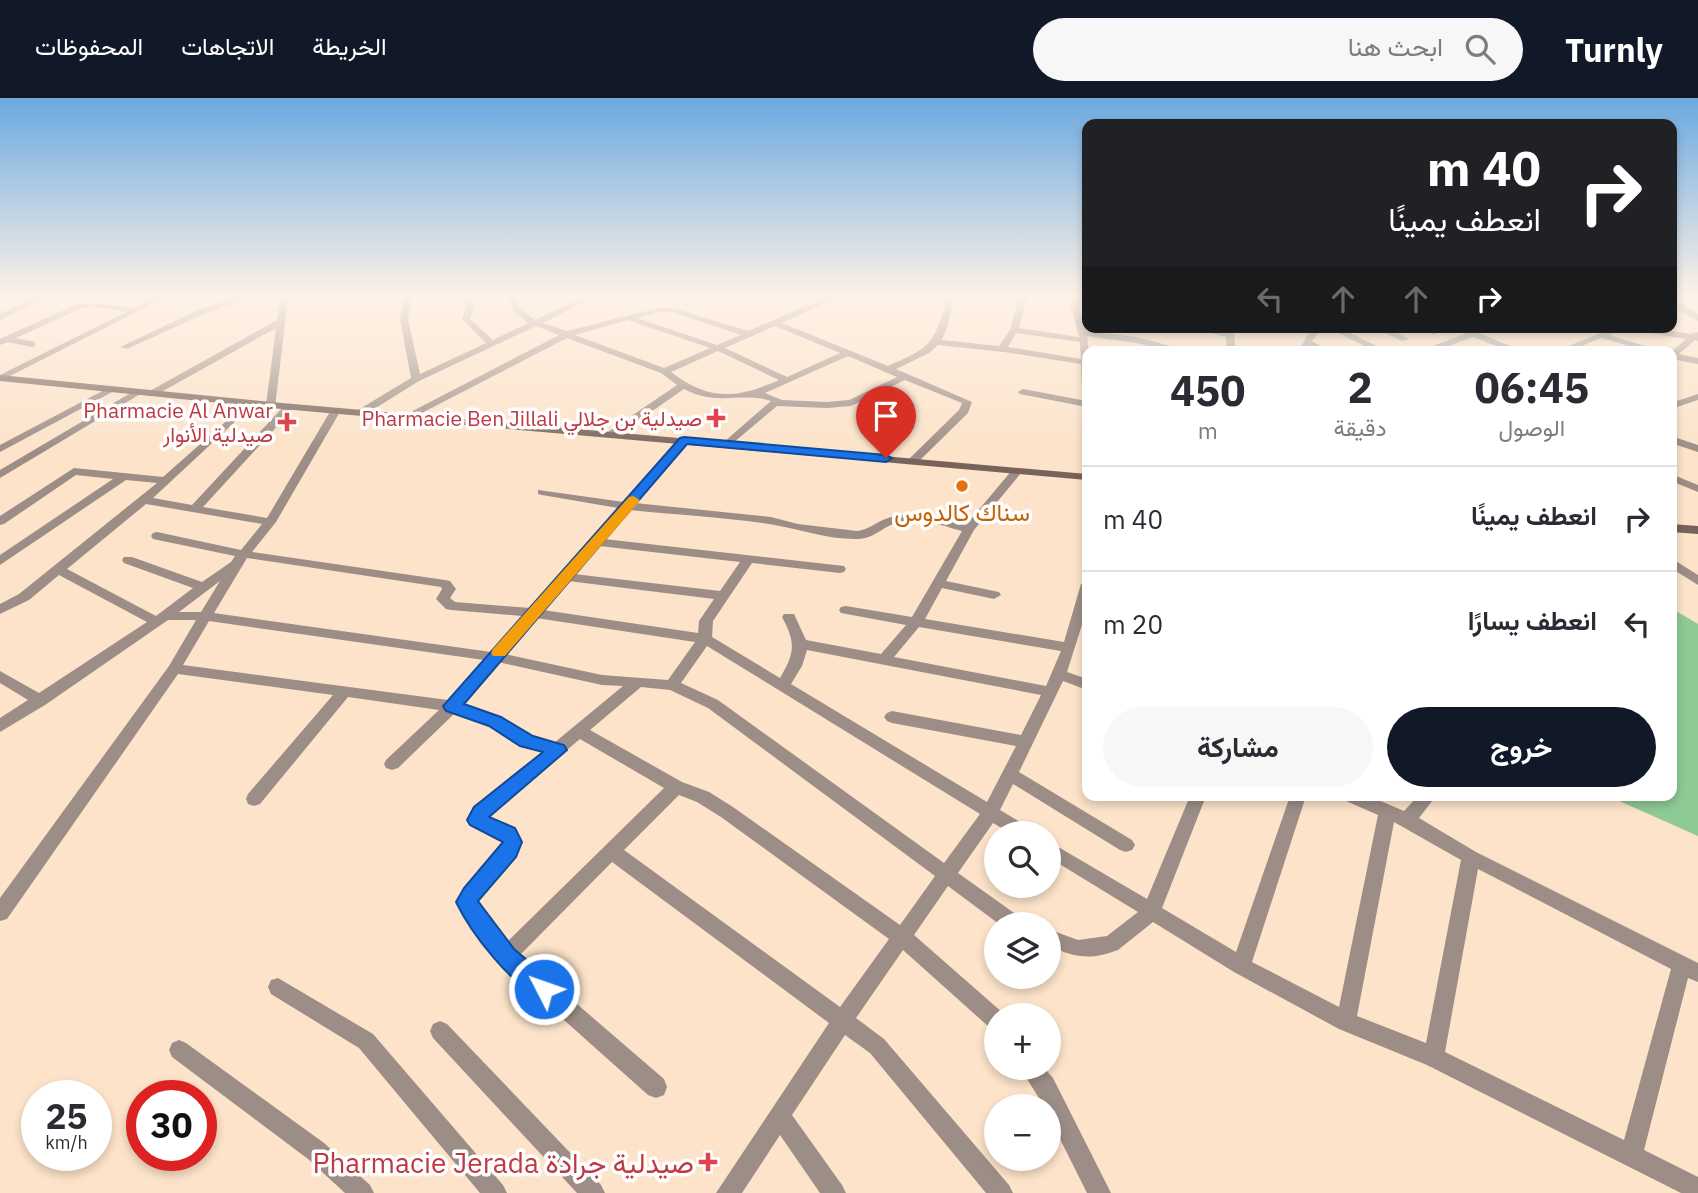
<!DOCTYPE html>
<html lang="ar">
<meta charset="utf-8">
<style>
:root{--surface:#fff;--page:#f7f7f7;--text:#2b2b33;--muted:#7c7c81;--line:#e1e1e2;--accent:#111827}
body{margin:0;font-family:"IBM Plex Sans",Vazirmatn,sans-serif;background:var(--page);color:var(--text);direction:rtl;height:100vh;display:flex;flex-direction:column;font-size:26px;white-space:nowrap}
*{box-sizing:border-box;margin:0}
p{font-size:23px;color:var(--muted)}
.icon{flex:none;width:38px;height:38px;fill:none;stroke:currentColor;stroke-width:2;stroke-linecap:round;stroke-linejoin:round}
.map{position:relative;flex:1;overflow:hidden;direction:ltr}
.panel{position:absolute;left:1082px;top:248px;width:595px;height:455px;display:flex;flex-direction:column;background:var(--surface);border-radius:14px;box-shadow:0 4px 10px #0003;direction:rtl}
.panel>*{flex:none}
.banner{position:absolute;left:1082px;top:21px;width:595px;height:214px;border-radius:14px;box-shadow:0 4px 10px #0003;direction:rtl;background:#202124;color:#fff;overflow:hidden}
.buttons{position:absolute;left:984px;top:723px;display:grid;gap:14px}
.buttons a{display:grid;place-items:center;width:77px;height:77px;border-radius:50%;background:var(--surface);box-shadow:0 4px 10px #0003;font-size:35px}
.speed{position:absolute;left:21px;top:982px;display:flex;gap:14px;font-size:35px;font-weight:700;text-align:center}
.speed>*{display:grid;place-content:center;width:91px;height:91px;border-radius:50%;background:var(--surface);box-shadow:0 4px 10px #0003;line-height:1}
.speed small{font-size:18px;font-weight:400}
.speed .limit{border:10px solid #d22;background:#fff;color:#111}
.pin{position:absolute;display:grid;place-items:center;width:60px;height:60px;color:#fff;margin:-72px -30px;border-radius:50% 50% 50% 0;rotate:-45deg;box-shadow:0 0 7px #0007}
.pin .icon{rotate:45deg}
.me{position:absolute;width:77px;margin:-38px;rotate:311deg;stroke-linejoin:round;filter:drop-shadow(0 0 5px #0008)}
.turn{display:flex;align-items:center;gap:24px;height:147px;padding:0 21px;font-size:32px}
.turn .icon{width:91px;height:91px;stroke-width:2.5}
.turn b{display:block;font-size:49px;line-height:60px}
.lanes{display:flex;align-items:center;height:66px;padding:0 21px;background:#0003;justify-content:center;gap:35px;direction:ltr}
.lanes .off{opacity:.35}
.eta{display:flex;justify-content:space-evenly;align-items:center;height:119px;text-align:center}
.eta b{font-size:42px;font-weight:700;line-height:49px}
.cta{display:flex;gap:14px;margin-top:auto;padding:14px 21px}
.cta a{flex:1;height:80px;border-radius:42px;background:var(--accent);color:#fff;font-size:28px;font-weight:700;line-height:80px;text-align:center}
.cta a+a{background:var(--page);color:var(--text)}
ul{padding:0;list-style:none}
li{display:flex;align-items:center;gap:21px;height:105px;padding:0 21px;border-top:2px solid var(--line)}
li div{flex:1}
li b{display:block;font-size:26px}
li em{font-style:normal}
header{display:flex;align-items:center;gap:42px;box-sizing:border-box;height:98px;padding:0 35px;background:var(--accent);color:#fff}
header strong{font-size:33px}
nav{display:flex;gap:38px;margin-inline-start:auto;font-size:24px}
.search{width:490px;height:63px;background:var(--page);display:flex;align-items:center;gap:18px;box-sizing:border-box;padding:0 24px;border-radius:38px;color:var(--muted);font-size:26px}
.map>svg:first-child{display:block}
.green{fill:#8eca95}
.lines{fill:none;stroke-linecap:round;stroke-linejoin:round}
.minor{fill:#9c8e87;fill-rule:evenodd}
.secondary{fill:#78635a;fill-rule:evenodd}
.route{fill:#1a73e8;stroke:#114b97;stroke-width:2}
.slow{fill:#f59e0b}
.health-dot{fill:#e0444e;stroke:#fff;stroke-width:2.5}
.food-dot{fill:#e8710a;stroke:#fff;stroke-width:2.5}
.labels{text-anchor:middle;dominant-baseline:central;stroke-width:7;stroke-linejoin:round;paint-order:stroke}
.far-health-label{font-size:21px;fill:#be3a42;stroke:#fff;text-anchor:end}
.food-label{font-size:24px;fill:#c56008;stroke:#fff}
.near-health-label{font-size:28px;fill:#be3a42;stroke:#fff;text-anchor:end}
</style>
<header>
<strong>Turnly</strong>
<div class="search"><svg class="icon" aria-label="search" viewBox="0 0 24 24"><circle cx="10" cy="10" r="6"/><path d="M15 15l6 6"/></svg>ابحث هنا</div>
<nav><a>الخريطة</a><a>الاتجاهات</a><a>المحفوظات</a></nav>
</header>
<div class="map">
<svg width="1698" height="1095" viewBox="0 0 1698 1095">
<rect width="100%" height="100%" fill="#fce3c9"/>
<path class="green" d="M1671,510L1698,526V738L1608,698H1671Z"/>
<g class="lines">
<g class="minor">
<path d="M34,200H45L0,222V216Z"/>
<path d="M153,200H164L0,283V277L126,214L95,209L82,210L16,240L35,244V248L32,249L8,244L0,247V241L77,206L95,205L133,210Z"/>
<path d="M234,200H247L202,217L127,251L120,249L196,213Z"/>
<path d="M280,200H288L275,309L266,307L276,230L154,298H148V294L277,222Z"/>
<path d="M359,200H377L359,204Z"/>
<path d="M404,200H412L408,221L420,276L486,245L462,221L466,209L464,200H472L474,209L470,221L493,242L528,225L513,213L507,200H515L520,210L535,222L582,200H593L543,225L567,233L658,210H673L748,233L824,200H836L782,225L888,268C929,250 936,246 946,200H954L947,230L942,242L999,248L1010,232L1019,200H1027L1019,230L1079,239L1070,206L1073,200H1081L1078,206L1086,233L1136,239L1194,254H1177L1136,245L1087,238L1089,254H1087V293L1082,290L1081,266L1004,254L938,247L929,255L896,271L972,304L968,315L917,365L913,366L908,363L909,361L959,312L962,305L905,282L851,308L827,310L777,308L728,349L724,348V344L771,303C741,293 718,309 684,291L616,338H608V334L677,287L661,275L567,240L412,320L403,318L559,237L536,228L419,283L366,316H358V312L411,280L400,221ZM658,214H672L741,237L717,247L637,220ZM628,222L710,250L664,270L575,237ZM775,228L840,255L787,279L725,250ZM1016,235L1080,244L1081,261L1008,249ZM718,253L779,282C736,301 709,303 671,274ZM848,258L897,279L849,302L827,304L782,302L765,295Z"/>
<path d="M1692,200H1698V203Z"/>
<path d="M1674,205H1680L1698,216V223L1674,209Z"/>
<path d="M1189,229H1206L1226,233L1227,229H1233L1236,254H1227L1226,239Z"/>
<path d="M1314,229H1324L1317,236L1312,243L1331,254H1320L1309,249L1307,254H1298L1309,234Z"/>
<path d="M1326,229H1338L1389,254H1377Z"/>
<path d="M1373,229H1385L1409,241L1402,243Z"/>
<path d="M1419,229H1431L1438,234L1434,237Z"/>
<path d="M1451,229H1464L1525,254H1512L1473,239L1441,251H1435V247L1465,236Z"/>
<path d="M1615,229H1645L1691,236L1698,234V243L1695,242L1679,256L1698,260V266L1671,261V254L1686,241L1625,231L1609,237L1665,254H1650L1601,240L1567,254H1554Z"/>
<path d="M108,290L116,292L0,354V347Z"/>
<path d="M1023,291L1087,303V309L1020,296L1018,294Z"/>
<path d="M134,293L142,295L0,380V372Z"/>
<path d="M1698,296V302L1671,311V305Z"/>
<path d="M250,302L253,303V307L153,400L192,407L285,307H293V311L203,409L267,420L331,312L340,310L341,312L276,424L252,454L445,482L450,483L456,491L450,500L455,504L530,510L618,410L542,397L538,396V392L624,404L680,340H688V344L635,405L771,419L798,426L857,433C869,432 877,423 888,420C914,411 941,420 966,427L1013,371H1021V375L974,432L946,483L999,494L1001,497L994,501L942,490L925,521L1064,544L1081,486L1087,482V511L1067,574L1087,581V592L1063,583L1019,674L1132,742L1135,747L1132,752L1126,754L1120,752L1013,686L1000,712L1030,730L1033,735H1010L993,725L958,775L1021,820L1023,826H999L948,788L914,837L1003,915L1004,917H996V932L989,929L903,852L856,920L884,941L1009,1087L1013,1095H986L870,955L845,937L792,1017L842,1087L846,1095H820L780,1037L742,1095H716L829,925L612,764L520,857L664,981L667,989L664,997L656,1000L648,997L499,864L461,810L458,804L465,790L504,745L502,741L471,727L469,722L475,709L543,654L521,647L490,627L455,615L398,670L392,672L386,670L384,666L386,662L439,612L348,599L260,706L254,708L248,706L246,701L248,696L333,597L178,576L7,821L0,823V800L169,568L196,522H168L45,607L0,634V620L28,602L0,585V573L39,595L147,524L59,477L29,502L0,516V506L19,496L157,385L126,382L0,467V457L113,381L76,377L4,426L0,427V418L74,370L163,379ZM146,406L262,426L241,452L157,434L153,435L151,438L153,441L235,458L231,464L202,484L132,459H124L122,462L124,465L193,490L156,518L67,471ZM630,412C676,417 723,419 769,426C799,431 829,442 859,441C873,440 881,431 893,426C915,417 941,427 962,433L912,519L846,508L841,509L839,512L841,515L906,527L881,556L806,542L794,516H784L782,519C796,545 795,555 780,580L712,539L713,523L752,465L840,475L844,474L846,471L844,468L604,441ZM599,448L740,464L720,493L574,476ZM247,460L441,489L442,491L436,501L446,511L451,512L522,518L491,554L214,515ZM220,483L201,514H179ZM568,483L714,501L699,523L698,535L543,512ZM536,520L695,544L668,582L602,577L505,556ZM209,523L484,562L448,602L183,567ZM919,529L1061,553L1046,588L894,559ZM707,548L980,716L944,765L718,602L681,585ZM807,552L1041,597L1021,637L892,613L887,615L884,619L887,623L892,625L1016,648L987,704L791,586L802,568ZM498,564L602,587L623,588L554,645L532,639L500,619L462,606ZM641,589L670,592L708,610L935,778L900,827L733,709L709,694L682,684L590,632ZM580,641L664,690L507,844L477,803L515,758L522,744L514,731L487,719ZM679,697L697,704L721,719L889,841L840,909L624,752Z"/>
<path d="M1671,338L1698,347V354L1671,345Z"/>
<path d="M1671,376L1698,387V394L1671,383Z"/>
<path d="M1671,460L1698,477V487L1671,470Z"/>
<path d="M1190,698H1206L1162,810L1236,854L1290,698H1306L1252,864L1339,909L1378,717L1346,703L1344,698H1369L1404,713L1418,698H1436L1419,720L1476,754L1698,865V884L1688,880L1644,1052L1698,1079V1095H1681L1427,967L1339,931L1234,874L1153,824L1118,852C1088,863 1076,859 1048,848V831L1078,842L1107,838L1138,814L1048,759V743L1147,801ZM1394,724L1461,762L1426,945L1357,918ZM1478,771L1671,871L1624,1042L1445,954Z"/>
<path d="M278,880L373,936L503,1087L507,1095H480L359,950L271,896L268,889L271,882Z"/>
<path d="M440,923L447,926L601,1087L605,1095H577L433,940L430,933L433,926Z"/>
<path d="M179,942L186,945L324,1045L370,1087L374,1095H345L308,1061L172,959L169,952L172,945Z"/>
<path d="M1020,970H1044L1053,980L1111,1095H1087L1048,1017V1008H1044Z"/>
</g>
<g class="secondary">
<path d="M0,277L271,304L1087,376V382L271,310L0,283Z"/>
<path d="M1671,426L1698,428V436L1671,434Z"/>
</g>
</g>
<linearGradient id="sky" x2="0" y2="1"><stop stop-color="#6ba9e0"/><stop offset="0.56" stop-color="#fef2e7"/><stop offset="1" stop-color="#fef2e7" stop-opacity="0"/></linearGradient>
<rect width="1698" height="354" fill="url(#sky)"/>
<path class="route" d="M684,339L886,357L892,360L886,364L687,346L464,606L501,619L533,638L564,647L567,652L489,719L515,730L522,744L516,759L478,803L514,851L552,883L555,891L552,898L544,901C512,889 471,835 456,804L464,790L503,744L470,727L467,722L474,709L543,654L520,648L489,628L446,613L443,608L680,340Z"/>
<path class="slow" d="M633,398L640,402L638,405L505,558H493L491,555L493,551L629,399Z"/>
<g class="health-dot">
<path d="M712.5 309.5h7v7h7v7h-7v7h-7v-7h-7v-7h7z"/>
<path d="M283.5 313.5h7v7h7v7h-7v7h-7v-7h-7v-7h7z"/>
<path d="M704.5 1053.5h7v7h7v7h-7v7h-7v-7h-7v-7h7z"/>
</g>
<circle class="food-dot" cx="962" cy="388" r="7"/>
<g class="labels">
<g class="far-health-label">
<text x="273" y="312">Pharmacie Al Anwar<tspan x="273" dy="24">صيدلية الأنوار</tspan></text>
<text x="702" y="320">Pharmacie Ben Jillali صيدلية بن جلالي</text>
</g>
<g class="food-label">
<text x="962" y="414">سناك كالدوس</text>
</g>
<g class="near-health-label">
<text x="694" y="1064">Pharmacie Jerada صيدلية جرادة</text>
</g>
</g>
</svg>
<div class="buttons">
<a><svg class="icon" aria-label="search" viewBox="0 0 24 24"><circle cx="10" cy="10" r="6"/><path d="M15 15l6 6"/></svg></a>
<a><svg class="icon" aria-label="layers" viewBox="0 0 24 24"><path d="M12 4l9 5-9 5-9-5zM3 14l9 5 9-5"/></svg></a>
<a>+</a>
<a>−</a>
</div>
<div class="speed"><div>25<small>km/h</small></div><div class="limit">30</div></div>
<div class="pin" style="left:886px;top:360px;background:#d93025"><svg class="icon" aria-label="arrive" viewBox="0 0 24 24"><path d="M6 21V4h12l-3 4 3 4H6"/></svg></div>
<svg class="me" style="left:544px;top:891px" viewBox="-20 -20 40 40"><circle r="17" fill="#1a73e8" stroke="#fff" stroke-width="3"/><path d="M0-11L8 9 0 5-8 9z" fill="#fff"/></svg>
<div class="banner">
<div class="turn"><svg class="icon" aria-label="right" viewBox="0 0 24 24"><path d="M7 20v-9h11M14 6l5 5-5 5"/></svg><div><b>40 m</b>انعطف يمينًا</div></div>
<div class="lanes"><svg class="icon off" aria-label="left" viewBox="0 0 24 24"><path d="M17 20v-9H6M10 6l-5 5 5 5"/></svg><svg class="icon off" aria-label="ahead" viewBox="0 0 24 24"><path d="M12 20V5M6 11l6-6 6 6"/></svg><svg class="icon off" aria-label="ahead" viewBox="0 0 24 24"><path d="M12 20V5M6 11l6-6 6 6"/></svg><svg class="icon" aria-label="right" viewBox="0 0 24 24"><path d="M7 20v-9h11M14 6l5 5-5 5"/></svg></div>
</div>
<section class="panel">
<div class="eta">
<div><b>06:45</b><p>الوصول</p></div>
<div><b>2</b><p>دقيقة</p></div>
<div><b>450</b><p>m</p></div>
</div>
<ul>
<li><svg class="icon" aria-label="right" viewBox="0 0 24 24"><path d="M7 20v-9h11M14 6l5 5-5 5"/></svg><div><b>انعطف يمينًا</b></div><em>40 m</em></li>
<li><svg class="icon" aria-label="left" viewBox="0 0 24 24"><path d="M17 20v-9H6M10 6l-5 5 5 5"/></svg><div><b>انعطف يسارًا</b></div><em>20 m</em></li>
</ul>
<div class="cta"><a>خروج</a><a>مشاركة</a></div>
</section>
</div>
